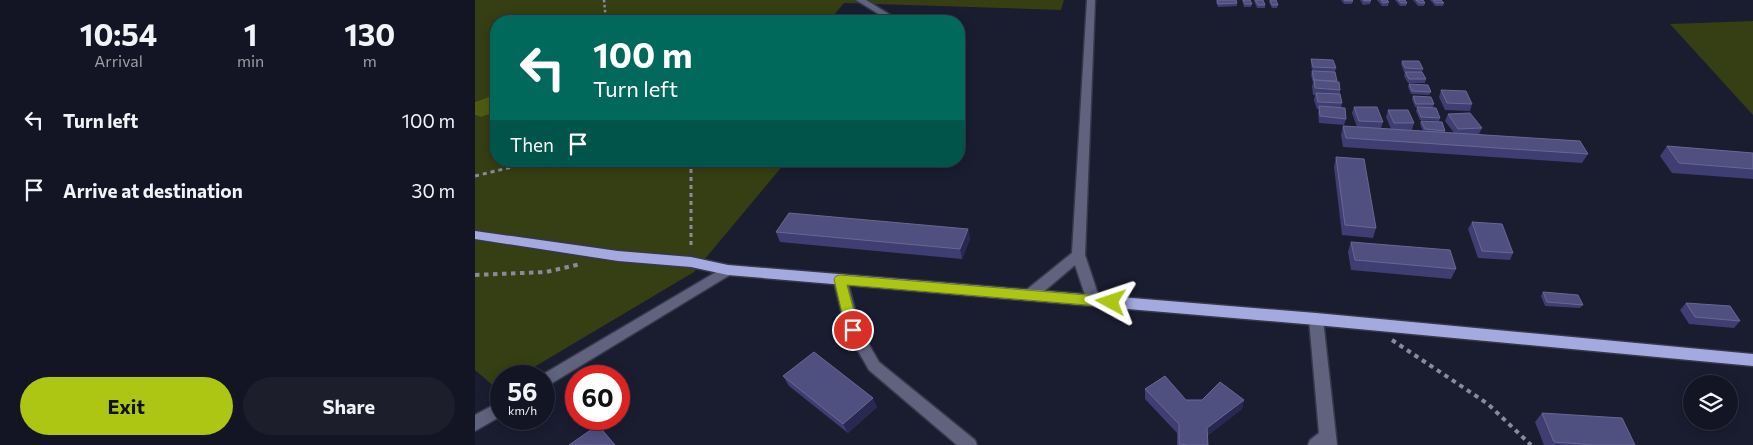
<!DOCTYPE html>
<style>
:root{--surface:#141524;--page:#1d1e2c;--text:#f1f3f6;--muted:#9d9fa6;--line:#333441;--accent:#acc613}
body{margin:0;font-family:Commissioner,sans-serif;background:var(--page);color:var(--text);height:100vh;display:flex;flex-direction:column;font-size:19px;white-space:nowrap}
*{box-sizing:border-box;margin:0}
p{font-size:16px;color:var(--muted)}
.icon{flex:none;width:28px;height:28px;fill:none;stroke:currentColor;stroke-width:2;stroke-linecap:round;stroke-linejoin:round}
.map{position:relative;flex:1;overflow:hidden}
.drawer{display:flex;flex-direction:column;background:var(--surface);width:475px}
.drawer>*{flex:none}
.guide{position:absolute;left:15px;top:15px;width:475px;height:152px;border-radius:20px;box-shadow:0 2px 12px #0003,0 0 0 1px var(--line);background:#00695c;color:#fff;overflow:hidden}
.fabs{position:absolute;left:1208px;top:375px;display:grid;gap:10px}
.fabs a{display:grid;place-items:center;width:55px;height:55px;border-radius:50%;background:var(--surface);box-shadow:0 2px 12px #0003,0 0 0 1px var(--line);font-size:25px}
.speed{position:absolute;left:15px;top:365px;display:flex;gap:10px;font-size:25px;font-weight:700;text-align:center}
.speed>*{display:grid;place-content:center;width:65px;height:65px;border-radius:50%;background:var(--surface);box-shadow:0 2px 12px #0003,0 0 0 1px var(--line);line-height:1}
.speed small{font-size:12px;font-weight:400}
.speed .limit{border:8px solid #d22;background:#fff;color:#111}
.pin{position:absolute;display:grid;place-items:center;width:42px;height:42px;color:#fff;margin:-21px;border:2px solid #fff;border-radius:50%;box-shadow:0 1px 5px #0007}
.me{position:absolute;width:55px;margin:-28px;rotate:275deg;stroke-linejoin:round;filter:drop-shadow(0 0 4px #0008)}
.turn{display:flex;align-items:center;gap:18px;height:105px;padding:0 20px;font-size:22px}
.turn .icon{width:65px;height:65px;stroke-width:2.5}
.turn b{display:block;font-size:35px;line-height:42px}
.then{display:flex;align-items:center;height:48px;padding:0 20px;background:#0003;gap:10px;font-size:19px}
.eta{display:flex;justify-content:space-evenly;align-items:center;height:85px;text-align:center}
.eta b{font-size:30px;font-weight:700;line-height:35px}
.button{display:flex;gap:10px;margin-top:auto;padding:10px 20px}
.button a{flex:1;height:58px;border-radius:30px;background:var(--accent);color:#111;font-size:20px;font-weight:700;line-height:58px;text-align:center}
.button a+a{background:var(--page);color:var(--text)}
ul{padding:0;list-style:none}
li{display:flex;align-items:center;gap:15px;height:70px;padding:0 20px}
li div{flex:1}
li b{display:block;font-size:19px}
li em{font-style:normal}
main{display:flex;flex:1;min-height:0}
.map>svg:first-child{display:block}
.green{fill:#363e13}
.water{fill:#4f5b13}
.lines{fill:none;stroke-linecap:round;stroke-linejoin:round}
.minor-casing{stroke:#36384c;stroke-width:3}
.major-casing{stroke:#36384c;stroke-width:3}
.path-far2{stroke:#898b9d;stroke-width:2.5;stroke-dasharray:2.5 2.5;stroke-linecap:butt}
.path-far1{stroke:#898b9d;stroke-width:3;stroke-dasharray:4 4;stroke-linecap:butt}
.path{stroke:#898b9d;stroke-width:4;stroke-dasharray:4.5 4.5;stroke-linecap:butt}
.minor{fill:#60637e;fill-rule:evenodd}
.major{fill:#a4a9e0;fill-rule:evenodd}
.wall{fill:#3e3e72}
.shaded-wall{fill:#282952}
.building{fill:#505080;stroke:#676893}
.route{fill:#acc613;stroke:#70810c}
</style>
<main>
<section class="drawer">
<div class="eta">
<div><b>10:54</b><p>Arrival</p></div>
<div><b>1</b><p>min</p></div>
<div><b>130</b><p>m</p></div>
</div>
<ul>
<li><svg class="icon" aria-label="left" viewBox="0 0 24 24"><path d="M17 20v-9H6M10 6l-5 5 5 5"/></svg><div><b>Turn left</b></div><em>100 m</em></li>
<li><svg class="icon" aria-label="arrive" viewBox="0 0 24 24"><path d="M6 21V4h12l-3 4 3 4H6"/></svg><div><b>Arrive at destination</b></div><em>30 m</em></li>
</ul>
<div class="button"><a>Exit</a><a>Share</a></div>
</section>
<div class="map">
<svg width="1278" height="445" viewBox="0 0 1278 445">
<rect width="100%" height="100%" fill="#1a1c30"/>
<g class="green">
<path d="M0,0H589L586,10L369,3L354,21H21V94L0,102Z"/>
<path d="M1278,21V115L1195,24Z"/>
<path d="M21,112V161H307L310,163L219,272L44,376H26V387L22,389L0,370V115L6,117Z"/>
</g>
<path class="water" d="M21,94V112L6,117L0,115V102Z"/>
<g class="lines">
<g class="minor-casing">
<g id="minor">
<path d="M381,0H391L425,21H415Z"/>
<path d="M612,0H620L610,255L625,300L623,304L618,305L613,304L600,265L560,299L555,300L550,299L548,295L550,291L597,253Z"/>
<path d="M253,265L258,267L260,270L258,273L69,388V376H65Z"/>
<path d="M365,274L370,275L372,279L385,329L404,362L500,440L502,445H482L394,370L371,330L358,279L360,275Z"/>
<path d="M841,313L846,315L848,319L862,445H833L835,440L844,433L834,319L836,315Z"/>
<path d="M26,401V416L0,431V415Z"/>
</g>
</g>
<g class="major-casing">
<path id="major" d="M0,231L143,251L216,257L253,265L841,313L1278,354V366L841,325L253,275L216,267L143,261L0,239Z"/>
</g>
<path class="path-far2" d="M129,0L131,21"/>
<g class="path-far1">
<path d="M216,161V249"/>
<path d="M0,176L62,161"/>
</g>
<g class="path">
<path d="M0,275L71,272L106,264"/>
<path d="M917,340L1013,404L1056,445"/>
</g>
<use href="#minor" class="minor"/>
<use href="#major" class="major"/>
</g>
<g class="wall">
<path d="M742,0H761L762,3V6L743,7L741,2Z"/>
<path d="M767,0H775L777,4L776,7H769Z"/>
<path d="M780,0H788L790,5V8H782L779,1Z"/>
<path d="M795,0H801L803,5L802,8H797L794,2Z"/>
<path d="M866,0H877L878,1L877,4H869Z"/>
<path d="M885,0H895L896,1L895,4L888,5Z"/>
<path d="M902,0H912L914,2L913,6H907Z"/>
<path d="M920,0H930L932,3L931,6H925Z"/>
<path d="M938,0H948L950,3L949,6H943Z"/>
<path d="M955,0H966L969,3L968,6H960Z"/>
<path d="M836,59L861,68L860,72L837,71L836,63Z"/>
<path d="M927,61L948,69L947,72H929L926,64Z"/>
<path d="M837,71L862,81L865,90V94L867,103L866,108L871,119L869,125L844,123L843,112L844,109H842L839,100L840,95H838L837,86L838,83L836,75Z"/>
<path d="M930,72L951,79L950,83H933L929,76Z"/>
<path d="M934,84L956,92L954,95L936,94L933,87Z"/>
<path d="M966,90L997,104L995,111L970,110L964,97Z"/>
<path d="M938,96L959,104L958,108L940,107L937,99Z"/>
<path d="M879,107L908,122L906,128L916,129L911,117L913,110L939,123L937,130L948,131L945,124L946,121L970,131V132L979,133L970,121L973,114L1007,128L1004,134L1113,154L1107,163L868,147L866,135L868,126L882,127L877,113Z"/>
<path d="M942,107L965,118L964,121L945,120L941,111Z"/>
<path d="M1192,146L1278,153V179L1197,173L1185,156Z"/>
<path d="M861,157L901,228L898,238L867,235L859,167Z"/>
<path d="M997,222L1038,253L1035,260L1003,258L993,229Z"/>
<path d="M493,229L495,239L487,259L305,242L301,232Z"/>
<path d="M876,242L981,269L976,279L876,270L873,252Z"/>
<path d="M1068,292L1108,305L1105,308L1070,306L1066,296Z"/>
<path d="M1211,303L1265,321L1259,328L1214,324L1205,310Z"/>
<path d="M308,376L402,407L373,433L314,386Z"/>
<path d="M670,389L711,400H769L767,409L733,435V445H702V433L670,399Z"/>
<path d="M1067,413L1160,445H1069L1060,422Z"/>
</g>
<g class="shaded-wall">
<path d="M493,229L495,239L487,259L485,249Z"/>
<path d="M398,398L402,407L373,433L368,424Z"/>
<path d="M769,400L767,409L731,437L732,428Z"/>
</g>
<g class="building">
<path d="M742,0H761L762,3L743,4Z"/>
<path d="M768,0H775L777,4H770Z"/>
<path d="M780,0H788L790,5H783Z"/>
<path d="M795,0H801L803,5H797Z"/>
<path d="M869,0H877L878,1H870Z"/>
<path d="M888,0H895L896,1H889Z"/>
<path d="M906,0H912L914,2L908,3Z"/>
<path d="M923,0H930L932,3H926Z"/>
<path d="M941,0H948L950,3H944Z"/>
<path d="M958,0H966L969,3H961Z"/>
<path d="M836,59L858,60L861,68L838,67Z"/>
<path d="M927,61H944L948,69L930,68Z"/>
<path d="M837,71L860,72L862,81L839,80Z"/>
<path d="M930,72H947L951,79H934Z"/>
<path d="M839,80L864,82L865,90L840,88Z"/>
<path d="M934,84L953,85L956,92L937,91Z"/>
<path d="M966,90L991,91L997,104L972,103Z"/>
<path d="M841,93L865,94L867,103L843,102Z"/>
<path d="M938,96L956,97L959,104H941Z"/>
<path d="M844,106L870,108L871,119L845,116Z"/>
<path d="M879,107H902L908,122L884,121Z"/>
<path d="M942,107L961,108L965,118L946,117Z"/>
<path d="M913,110H933L939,123H919Z"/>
<path d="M995,113L1007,128L983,129L973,114Z"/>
<path d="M946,121L967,122L970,131L950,129Z"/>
<path d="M868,126L1105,141L1113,154L871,138Z"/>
<path d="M1192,146L1278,153V169L1204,163Z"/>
<path d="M861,157L889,159L901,228L870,225Z"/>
<path d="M314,213L493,229L485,249L301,232Z"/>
<path d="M997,222L1027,224L1038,253L1007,251Z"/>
<path d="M876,242L975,250L981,269L880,260Z"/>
<path d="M1068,292L1103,295L1108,305L1072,302Z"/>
<path d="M1211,303L1255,306L1265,321L1220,317Z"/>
<path d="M339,352L398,398L368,424L308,376Z"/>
<path d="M690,376L711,400H727L745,382L769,400L732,428L733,445H714L704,444V424L670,389Z"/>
<path d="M1067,413L1147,418L1160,445H1119L1079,442Z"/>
<path d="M123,425L140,445H94Z"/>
</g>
<path class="route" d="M365,275L636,297L641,298L643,302L641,305L636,307L372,285L384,330L382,333L378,335L373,333L371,330L359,279L361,276Z"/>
</svg>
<div class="fabs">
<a><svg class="icon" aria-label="layers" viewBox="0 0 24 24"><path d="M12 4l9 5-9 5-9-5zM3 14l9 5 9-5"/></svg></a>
</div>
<div class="speed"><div>56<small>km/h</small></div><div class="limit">60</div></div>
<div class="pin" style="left:378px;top:330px;background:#d93025"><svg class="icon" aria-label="arrive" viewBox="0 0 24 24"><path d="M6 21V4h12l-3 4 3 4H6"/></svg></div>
<svg class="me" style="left:636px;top:302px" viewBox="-20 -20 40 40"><path d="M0-17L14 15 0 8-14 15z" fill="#acc613" stroke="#fff" stroke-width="4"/></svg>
<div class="guide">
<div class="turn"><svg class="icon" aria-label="left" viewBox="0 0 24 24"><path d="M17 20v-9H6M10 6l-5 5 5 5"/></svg><div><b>100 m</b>Turn left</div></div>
<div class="then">Then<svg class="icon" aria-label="arrive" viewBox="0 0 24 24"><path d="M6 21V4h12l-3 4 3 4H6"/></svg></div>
</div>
</div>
</main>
